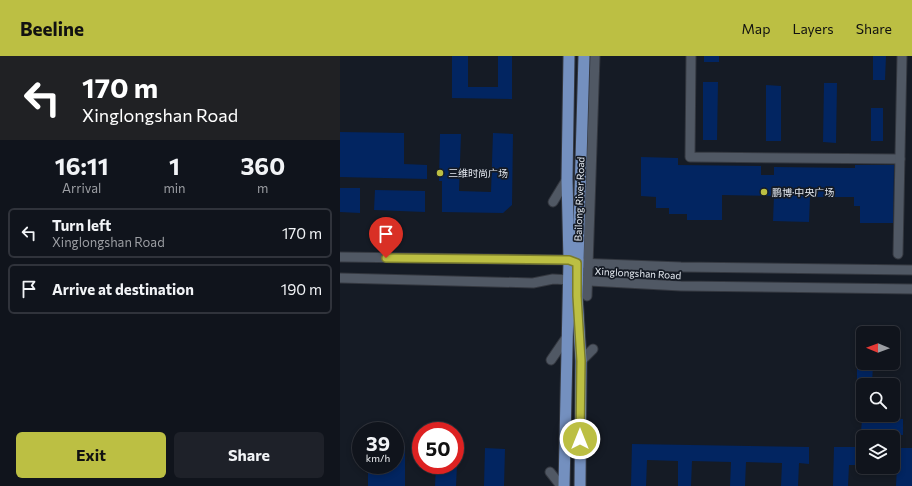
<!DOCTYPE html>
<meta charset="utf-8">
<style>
:root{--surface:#10141c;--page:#1e2129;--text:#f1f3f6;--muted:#9c9ea3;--line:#30333b;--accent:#bcbf43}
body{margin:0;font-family:Commissioner,"Noto Sans SC",sans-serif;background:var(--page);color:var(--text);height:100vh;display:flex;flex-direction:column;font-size:15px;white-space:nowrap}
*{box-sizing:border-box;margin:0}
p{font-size:13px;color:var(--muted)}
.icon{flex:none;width:22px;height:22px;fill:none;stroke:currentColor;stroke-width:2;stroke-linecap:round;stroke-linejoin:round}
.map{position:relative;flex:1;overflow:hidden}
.side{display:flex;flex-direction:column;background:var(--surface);width:340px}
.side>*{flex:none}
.hud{background:#202124;color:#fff;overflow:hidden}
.needle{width:26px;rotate:271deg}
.controls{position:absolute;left:516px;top:270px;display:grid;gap:8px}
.controls a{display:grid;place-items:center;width:44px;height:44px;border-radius:6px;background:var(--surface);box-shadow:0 2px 6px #0003,0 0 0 1px var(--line);font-size:20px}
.speed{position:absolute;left:12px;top:366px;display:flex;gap:8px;font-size:20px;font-weight:700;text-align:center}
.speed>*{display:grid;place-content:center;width:52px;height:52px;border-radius:50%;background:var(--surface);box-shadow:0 2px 6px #0003,0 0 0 1px var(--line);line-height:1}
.speed small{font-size:10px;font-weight:400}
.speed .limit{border:6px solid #d22;background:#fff;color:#111}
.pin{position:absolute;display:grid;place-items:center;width:34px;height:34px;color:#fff;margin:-41px -17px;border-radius:50% 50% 50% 0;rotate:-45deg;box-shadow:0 0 4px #0007}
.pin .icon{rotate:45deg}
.me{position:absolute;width:44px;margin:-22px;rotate:0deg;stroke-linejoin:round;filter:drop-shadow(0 0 3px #0008)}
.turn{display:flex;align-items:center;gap:14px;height:84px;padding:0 16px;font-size:18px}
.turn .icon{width:52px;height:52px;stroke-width:2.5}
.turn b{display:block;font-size:28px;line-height:34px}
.eta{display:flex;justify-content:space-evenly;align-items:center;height:68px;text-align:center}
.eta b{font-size:24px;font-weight:700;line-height:28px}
.action{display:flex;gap:8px;margin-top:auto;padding:8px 16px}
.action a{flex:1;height:46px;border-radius:6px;background:var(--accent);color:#111;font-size:16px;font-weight:700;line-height:46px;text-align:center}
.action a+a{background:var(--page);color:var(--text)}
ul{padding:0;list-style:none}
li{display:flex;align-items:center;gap:12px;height:50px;margin:0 8px 6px;padding:0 8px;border:2px solid var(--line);border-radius:6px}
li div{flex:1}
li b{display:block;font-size:15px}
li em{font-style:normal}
header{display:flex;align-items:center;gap:24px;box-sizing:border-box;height:56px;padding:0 20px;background:var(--accent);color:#111}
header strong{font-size:19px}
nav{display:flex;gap:22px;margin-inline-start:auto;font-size:14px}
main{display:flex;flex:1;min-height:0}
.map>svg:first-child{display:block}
.building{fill:#022561}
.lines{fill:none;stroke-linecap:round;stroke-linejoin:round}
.minor-casing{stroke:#343840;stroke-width:11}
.major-casing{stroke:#343840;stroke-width:13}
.minor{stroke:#505864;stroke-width:9}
.major{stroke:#7490bf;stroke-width:11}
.route-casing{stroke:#7a7c2c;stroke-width:10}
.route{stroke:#bcbf43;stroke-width:7}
.poi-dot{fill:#bcbf43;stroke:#151b25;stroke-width:1.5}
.labels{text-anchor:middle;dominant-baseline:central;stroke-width:3.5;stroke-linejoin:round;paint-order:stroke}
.poi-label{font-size:10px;fill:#e4e9f0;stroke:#151b25;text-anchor:start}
.street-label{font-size:10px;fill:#e4e9f0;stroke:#151b25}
</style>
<header>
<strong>Beeline</strong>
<nav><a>Map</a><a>Layers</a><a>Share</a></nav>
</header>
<main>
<section class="side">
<div class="hud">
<div class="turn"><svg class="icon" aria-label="left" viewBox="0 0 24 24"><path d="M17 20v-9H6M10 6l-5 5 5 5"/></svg><div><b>170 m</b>Xinglongshan Road</div></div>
</div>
<div class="eta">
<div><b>16:11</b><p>Arrival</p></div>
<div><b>1</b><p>min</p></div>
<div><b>360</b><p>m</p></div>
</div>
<ul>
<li><svg class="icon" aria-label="left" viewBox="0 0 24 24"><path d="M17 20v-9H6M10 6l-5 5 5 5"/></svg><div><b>Turn left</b><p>Xinglongshan Road</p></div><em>170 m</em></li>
<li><svg class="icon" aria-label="arrive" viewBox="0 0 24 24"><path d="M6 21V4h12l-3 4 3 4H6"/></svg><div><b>Arrive at destination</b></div><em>190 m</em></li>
</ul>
<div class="action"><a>Exit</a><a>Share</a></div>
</section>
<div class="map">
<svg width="572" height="430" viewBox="0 0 572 430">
<rect width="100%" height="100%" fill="#151b25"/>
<g class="building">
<path d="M112,0H128V31H158V0H172V43L112,42Z"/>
<rect x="364" y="0" width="15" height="6"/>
<path d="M533,0H546L545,24H533Z"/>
<path d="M363,26H378L377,84H363Z"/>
<path d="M484,27H497L496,87L483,86Z"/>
<path d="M426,29L441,30V85H426Z"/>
<rect x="531" y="52" width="12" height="33"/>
<path d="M0,76L64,77V108L87,109V123L0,121Z"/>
<path d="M153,77L173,78L172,149L163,157L102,156V125H99L100,78H121L119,135L151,136Z"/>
<path d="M301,101L338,102V109L421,110V119H434V111L515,112V109H554L553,167H520V150H514V141H470L469,166L433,165L434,140L382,139V164H347V158H329V152H316V141L301,140Z"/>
<path d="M0,132H20V157L0,156Z"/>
<path d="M35,134L85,135V156L34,154Z"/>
<path d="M517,294H523V307H533L532,329H523V351H517Z"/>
<path d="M522,362L563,363V379L521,377Z"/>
<path d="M292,388L469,391V408L459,407L458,430H441L442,407L406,406L405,430H390L391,406L352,405L351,430H338V405L307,404L306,430H291Z"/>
<path d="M55,390H65V430H28V409H55Z"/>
<path d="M494,391H523V409H509L508,430H493Z"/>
<path d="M145,392L165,393L164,430H144Z"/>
<path d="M553,392H572V430H556L557,410H553Z"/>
<path d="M96,409H117L116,430H95Z"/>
</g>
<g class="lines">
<g class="minor-casing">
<g id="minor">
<path d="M351,0L350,101L560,103"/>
<path d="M213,146L227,123"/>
<path d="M558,198L562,0"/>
<path d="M0,201L229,204L237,207L341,211L572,214"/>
<path d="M0,222L193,227L213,223L341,230L572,233"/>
<path d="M247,240L255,0"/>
<path d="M211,304L226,282"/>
<path d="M241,305L253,293"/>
<path d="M210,416L221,430"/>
</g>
</g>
<g class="major-casing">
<g id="major">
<path d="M224,430L229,204L227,123L229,0"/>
<path d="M240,430L241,305L237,240L244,0"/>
</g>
</g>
<use href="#minor" class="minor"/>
<use href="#major" class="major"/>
</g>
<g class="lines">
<g class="route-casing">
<path id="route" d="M46,202L229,204L237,207V240L241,305L240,383"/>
</g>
<use href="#route" class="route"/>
</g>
<g class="poi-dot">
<circle cx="100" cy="117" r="4"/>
<circle cx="424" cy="136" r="4"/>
</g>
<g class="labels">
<g class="poi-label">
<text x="108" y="117">三维时尚广场</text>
<text x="432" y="136">鹏博·中央广场</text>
</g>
<g class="street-label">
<text transform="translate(239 143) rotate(-88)">Bailong River Road</text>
<text transform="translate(298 217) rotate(3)">Xinglongshan Road</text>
</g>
</g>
</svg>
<div class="controls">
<a><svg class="needle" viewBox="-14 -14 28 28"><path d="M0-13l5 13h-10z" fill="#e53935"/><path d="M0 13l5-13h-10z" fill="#9c9ea3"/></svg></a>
<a><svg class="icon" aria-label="search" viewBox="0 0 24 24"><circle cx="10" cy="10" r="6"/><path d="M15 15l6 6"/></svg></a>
<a><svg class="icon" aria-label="layers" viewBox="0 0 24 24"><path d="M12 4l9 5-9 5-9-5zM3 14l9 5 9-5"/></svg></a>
</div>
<div class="speed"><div>39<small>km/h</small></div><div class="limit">50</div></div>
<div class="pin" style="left:46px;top:202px;background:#d93025"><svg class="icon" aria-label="arrive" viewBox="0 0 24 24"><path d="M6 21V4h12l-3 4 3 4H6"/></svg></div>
<svg class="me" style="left:240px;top:383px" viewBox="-20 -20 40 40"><circle r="17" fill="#bcbf43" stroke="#fff" stroke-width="3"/><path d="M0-11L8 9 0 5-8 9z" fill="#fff"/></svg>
</div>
</main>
